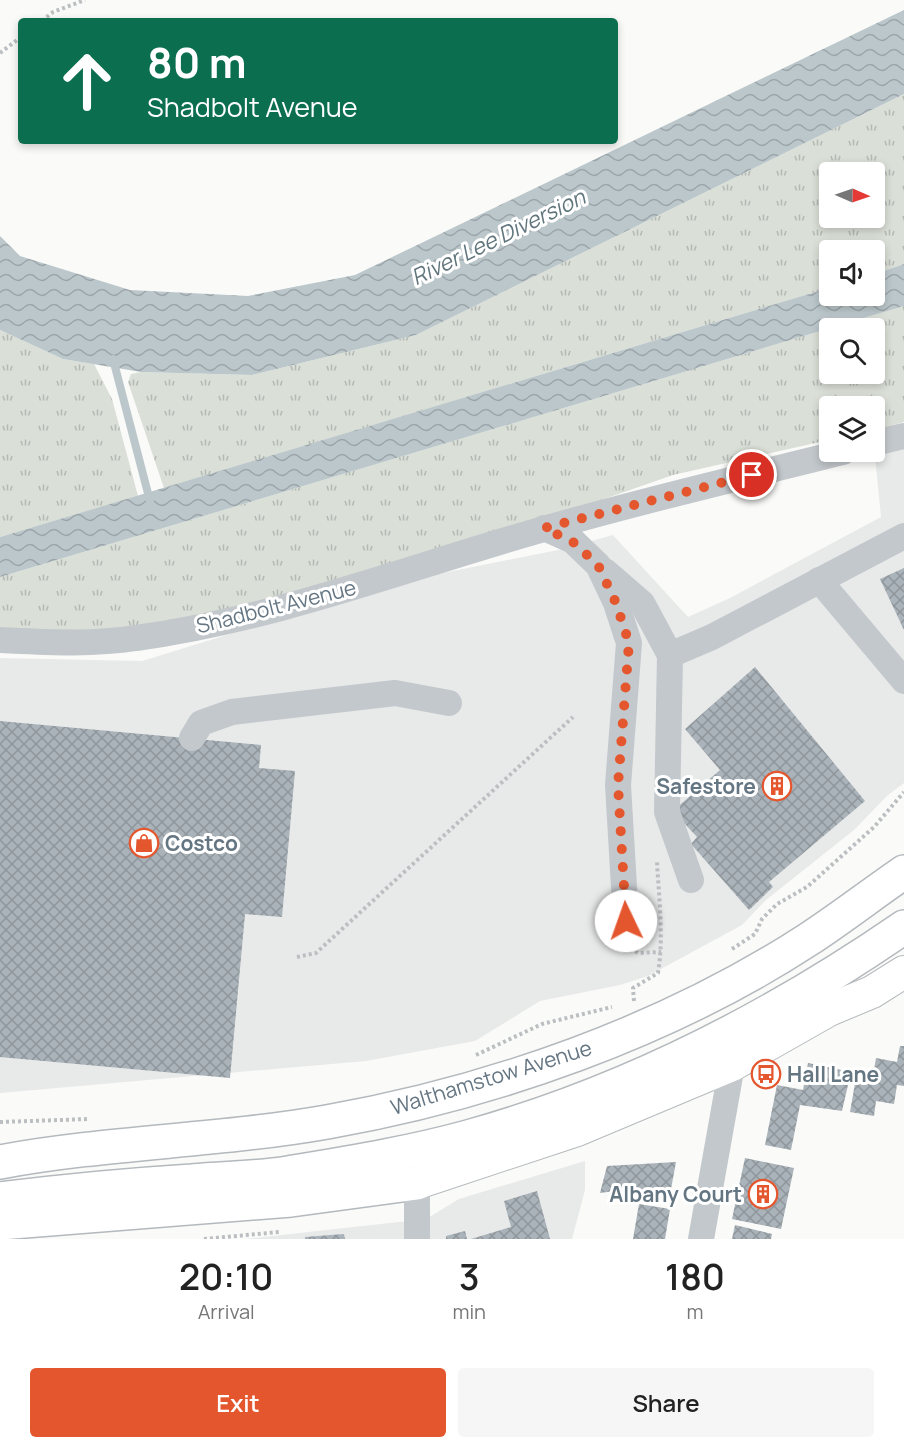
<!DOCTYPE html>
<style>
:root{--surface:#fff;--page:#f6f6f6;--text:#222;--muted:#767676;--accent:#e4572e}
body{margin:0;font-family:Manrope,sans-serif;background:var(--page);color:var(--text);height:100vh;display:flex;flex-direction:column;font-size:22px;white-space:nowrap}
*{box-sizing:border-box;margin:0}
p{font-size:20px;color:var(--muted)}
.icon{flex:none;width:33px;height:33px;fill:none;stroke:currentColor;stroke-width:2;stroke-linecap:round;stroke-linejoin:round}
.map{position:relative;height:1239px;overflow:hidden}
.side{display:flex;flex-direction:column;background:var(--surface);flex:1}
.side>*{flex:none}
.banner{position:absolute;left:18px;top:18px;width:600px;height:126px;border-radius:6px;box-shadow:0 3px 9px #0003;background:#0b6e4f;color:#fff;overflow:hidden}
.needle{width:39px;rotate:92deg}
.tools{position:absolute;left:819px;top:162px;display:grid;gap:12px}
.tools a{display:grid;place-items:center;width:66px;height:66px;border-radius:6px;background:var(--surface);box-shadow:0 3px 9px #0003;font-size:30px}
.pin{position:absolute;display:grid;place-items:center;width:51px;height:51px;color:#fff;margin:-26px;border:3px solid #fff;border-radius:50%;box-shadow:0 2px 6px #0007}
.me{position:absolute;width:66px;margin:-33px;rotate:357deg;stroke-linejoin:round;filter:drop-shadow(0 0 4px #0008)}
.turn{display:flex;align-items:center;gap:21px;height:126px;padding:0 30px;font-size:27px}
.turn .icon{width:78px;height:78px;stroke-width:2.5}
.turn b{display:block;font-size:42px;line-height:51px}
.eta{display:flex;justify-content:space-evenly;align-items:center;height:102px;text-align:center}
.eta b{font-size:36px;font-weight:600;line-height:42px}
.button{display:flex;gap:12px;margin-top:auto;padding:12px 30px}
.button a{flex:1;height:69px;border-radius:6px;background:var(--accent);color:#fff;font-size:24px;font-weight:600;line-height:69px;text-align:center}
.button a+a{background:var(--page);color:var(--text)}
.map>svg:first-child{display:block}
.built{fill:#e8e9e9}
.grass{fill:url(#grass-tufts);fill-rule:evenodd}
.water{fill:url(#water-waves)}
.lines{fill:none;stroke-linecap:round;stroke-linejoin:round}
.stream{stroke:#bbc7cb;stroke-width:8}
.building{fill:url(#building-cross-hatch)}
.major-casing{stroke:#b5babe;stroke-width:34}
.highway-casing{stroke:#b4b9bd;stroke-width:36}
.path{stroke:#bbbfc2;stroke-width:4;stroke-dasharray:3 3;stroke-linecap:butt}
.minor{stroke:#c3c8cc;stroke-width:26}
.major{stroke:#fff;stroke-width:32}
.highway{stroke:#fff;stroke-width:33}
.route{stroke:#e4572e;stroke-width:10;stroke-dasharray:0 18}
.labels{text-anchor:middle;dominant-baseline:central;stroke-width:6;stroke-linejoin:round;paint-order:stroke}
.street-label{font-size:21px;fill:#657683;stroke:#fff}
.poi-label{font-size:21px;font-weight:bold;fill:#657683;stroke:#fff;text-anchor:end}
.water-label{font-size:22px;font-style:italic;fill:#60757c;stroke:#fff}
</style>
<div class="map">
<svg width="904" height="1239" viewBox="0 0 904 1239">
<defs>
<pattern id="grass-tufts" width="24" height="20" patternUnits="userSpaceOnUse" patternTransform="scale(1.5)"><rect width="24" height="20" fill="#dadfd7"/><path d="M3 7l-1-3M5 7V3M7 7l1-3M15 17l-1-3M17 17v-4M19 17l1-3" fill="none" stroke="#b4b9b4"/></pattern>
<pattern id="water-waves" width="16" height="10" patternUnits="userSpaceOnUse" patternTransform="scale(1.5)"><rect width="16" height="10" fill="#bbc7cb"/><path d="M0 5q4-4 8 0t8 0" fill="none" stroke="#9ca6aa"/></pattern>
<pattern id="building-cross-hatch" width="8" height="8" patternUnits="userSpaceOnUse" patternTransform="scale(1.5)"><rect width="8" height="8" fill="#aab3b9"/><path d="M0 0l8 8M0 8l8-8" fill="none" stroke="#8e969c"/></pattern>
</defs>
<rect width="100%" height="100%" fill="#fafaf8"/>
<g class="built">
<path d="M904,448V783L888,795L854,830L766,900L742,925L648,976L620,985L540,1001L475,1041L366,1061L0,1093V658L142,661L403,581L558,550L613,535L688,617L730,598L881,517L875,456Z"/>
<path d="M585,1161V1190L572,1239H245L426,1219L459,1199Z"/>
</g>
<g class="grass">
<path d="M904,94V264L875,274L874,250H830L829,288L164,488L128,382L131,374L141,372L252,375L416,335ZM830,172H874V218H830Z"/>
<path d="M904,306V422L875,430L874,406H830L829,440L673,475L461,549L217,616L92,633L0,630V577ZM830,328H874V374H830Z"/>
<path d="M0,330L63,359L94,364L112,399L138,496L0,537Z"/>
</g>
<g class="water">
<path d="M904,10V94L416,335L252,375L141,372L63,359L0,330V236L20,256L130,290L248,296L355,275Z"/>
<path d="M904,264V306L0,577V537L829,288L830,296H874L875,274Z"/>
</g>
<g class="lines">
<path class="stream" d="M113,359L150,501"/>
</g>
<g class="building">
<path d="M904,568V630L880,579Z"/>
<path d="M755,667L865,801L769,882L773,887L749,910L691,844L697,837L673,811L720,770L685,729Z"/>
<path d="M0,721L261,745L259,768L295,771L282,917L245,914L230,1078L0,1057Z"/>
<path d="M900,1046H904V1086L897,1085L894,1104L876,1101L874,1116L850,1112L857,1072L873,1076L876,1058L897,1062Z"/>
<path d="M808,1063L851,1072L842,1111L800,1105L791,1150L765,1145L777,1085L803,1090Z"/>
<path d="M745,1158L794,1168L781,1229L732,1219Z"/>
<path d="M676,1162L669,1200L622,1190L600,1193L607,1166Z"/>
<path d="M537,1191L550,1239H471L511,1227L504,1201Z"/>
<path d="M639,1204L670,1209L665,1239H633Z"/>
<path d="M735,1225L772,1234L771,1239H732Z"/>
<path d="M465,1231L467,1239H446V1236Z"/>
<path d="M344,1234L345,1239H305V1237Z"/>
</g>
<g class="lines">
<g class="major-casing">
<path id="major" d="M417,1183L577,1130L732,1065L829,1010L872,992L904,972"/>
</g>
<g class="highway-casing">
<g id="highway">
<path d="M0,1162C108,1142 219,1141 327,1122C492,1093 668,1031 809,939C841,918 872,894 904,872"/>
<path d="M0,1199C64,1191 128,1185 192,1181C224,1178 257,1178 288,1173C348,1163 410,1153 468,1137C626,1093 769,1020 904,927"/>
<path d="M0,1223L291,1200L417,1183"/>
</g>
</g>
<g class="path">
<path d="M42,21L53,12L85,0"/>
<path d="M0,53L21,37"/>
<path d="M625,945L638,953L661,952"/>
<path d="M732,949L755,934L762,919L777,904L807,887L874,827L904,792"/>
<path d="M297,957L316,953L573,717"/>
<path d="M634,1001L633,988L658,973C664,937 659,899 657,862"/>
<path d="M476,1055L542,1024L612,1007"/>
<path d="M0,1122L89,1119"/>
<path d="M204,1239L279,1232"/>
</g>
<g class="minor">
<path d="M874,443L904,436"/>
<path d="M544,528L573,541L598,565L616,603L629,643L618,785L626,921"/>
<path d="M605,571L642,603L670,655L667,812L691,880"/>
<path d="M819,580L904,681"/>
<path d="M0,640C44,642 92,645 136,638C276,619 409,567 544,529C643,500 744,477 843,452"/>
<path d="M670,655L712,637L904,536"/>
<path d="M192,738L201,723L232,712L395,693L449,703"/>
<path d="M417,1239V1183"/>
<path d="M701,1239L732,1065"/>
</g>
<use href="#major" class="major"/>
<use href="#highway" class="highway"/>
</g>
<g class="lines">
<path class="route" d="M626,921L618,785L629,643L616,603L598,565L573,542L544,528L752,475"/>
</g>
<defs>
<g id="building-ring" transform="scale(1.5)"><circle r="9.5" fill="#fff" stroke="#e4572e" stroke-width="1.5"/><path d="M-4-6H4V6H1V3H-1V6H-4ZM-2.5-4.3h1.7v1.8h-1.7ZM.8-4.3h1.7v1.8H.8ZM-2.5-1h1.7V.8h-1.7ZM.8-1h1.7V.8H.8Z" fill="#e4572e"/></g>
<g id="shop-ring" transform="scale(1.5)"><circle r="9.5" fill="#fff" stroke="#e4572e" stroke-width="1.5"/><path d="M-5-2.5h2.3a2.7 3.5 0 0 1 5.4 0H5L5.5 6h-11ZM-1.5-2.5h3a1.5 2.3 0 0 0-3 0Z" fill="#e4572e"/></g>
<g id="bus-ring" transform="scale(1.5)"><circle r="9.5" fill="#fff" stroke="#e4572e" stroke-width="1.5"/><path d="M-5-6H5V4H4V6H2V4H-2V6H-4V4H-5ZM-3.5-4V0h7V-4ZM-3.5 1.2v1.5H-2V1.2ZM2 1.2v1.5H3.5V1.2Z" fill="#e4572e"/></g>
</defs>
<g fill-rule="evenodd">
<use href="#building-ring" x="777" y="786"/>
<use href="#shop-ring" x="144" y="843"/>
<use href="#bus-ring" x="766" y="1074"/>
<use href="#building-ring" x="763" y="1194"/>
</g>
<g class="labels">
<g class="street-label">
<text transform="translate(276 606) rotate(-14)">Shadbolt Avenue</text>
<text transform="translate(491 1077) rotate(-17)">Walthamstow Avenue</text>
</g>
<g class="poi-label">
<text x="756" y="786">Safestore</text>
<text x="165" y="843" text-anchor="start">Costco</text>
<text x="787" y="1074" text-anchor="start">Hall Lane</text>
<text x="742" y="1194">Albany Court</text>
</g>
<g class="water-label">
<text transform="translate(498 237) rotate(-26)">River Lee Diversion</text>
</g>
</g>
</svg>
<div class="tools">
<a><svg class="needle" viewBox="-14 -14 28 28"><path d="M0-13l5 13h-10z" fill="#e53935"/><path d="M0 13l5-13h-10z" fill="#767676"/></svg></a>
<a><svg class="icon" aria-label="sound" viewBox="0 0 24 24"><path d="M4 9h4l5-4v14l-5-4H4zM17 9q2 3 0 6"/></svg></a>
<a><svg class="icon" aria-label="search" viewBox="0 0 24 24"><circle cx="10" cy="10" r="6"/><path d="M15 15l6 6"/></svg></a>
<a><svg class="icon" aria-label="layers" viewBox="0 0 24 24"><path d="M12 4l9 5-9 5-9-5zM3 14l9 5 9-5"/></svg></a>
</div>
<div class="pin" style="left:752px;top:475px;background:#d93025"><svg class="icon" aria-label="arrive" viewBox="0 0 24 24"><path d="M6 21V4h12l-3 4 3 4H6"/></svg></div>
<svg class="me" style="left:626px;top:921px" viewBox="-20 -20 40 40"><circle r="19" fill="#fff"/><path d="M0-13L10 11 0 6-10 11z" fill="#e4572e"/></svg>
<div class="banner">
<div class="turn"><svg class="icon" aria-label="ahead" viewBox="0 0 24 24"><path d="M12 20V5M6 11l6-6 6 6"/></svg><div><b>80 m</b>Shadbolt Avenue</div></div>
</div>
</div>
<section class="side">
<div class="eta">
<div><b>20:10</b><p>Arrival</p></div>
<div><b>3</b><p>min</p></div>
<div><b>180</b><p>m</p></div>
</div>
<div class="button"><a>Exit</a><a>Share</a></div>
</section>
